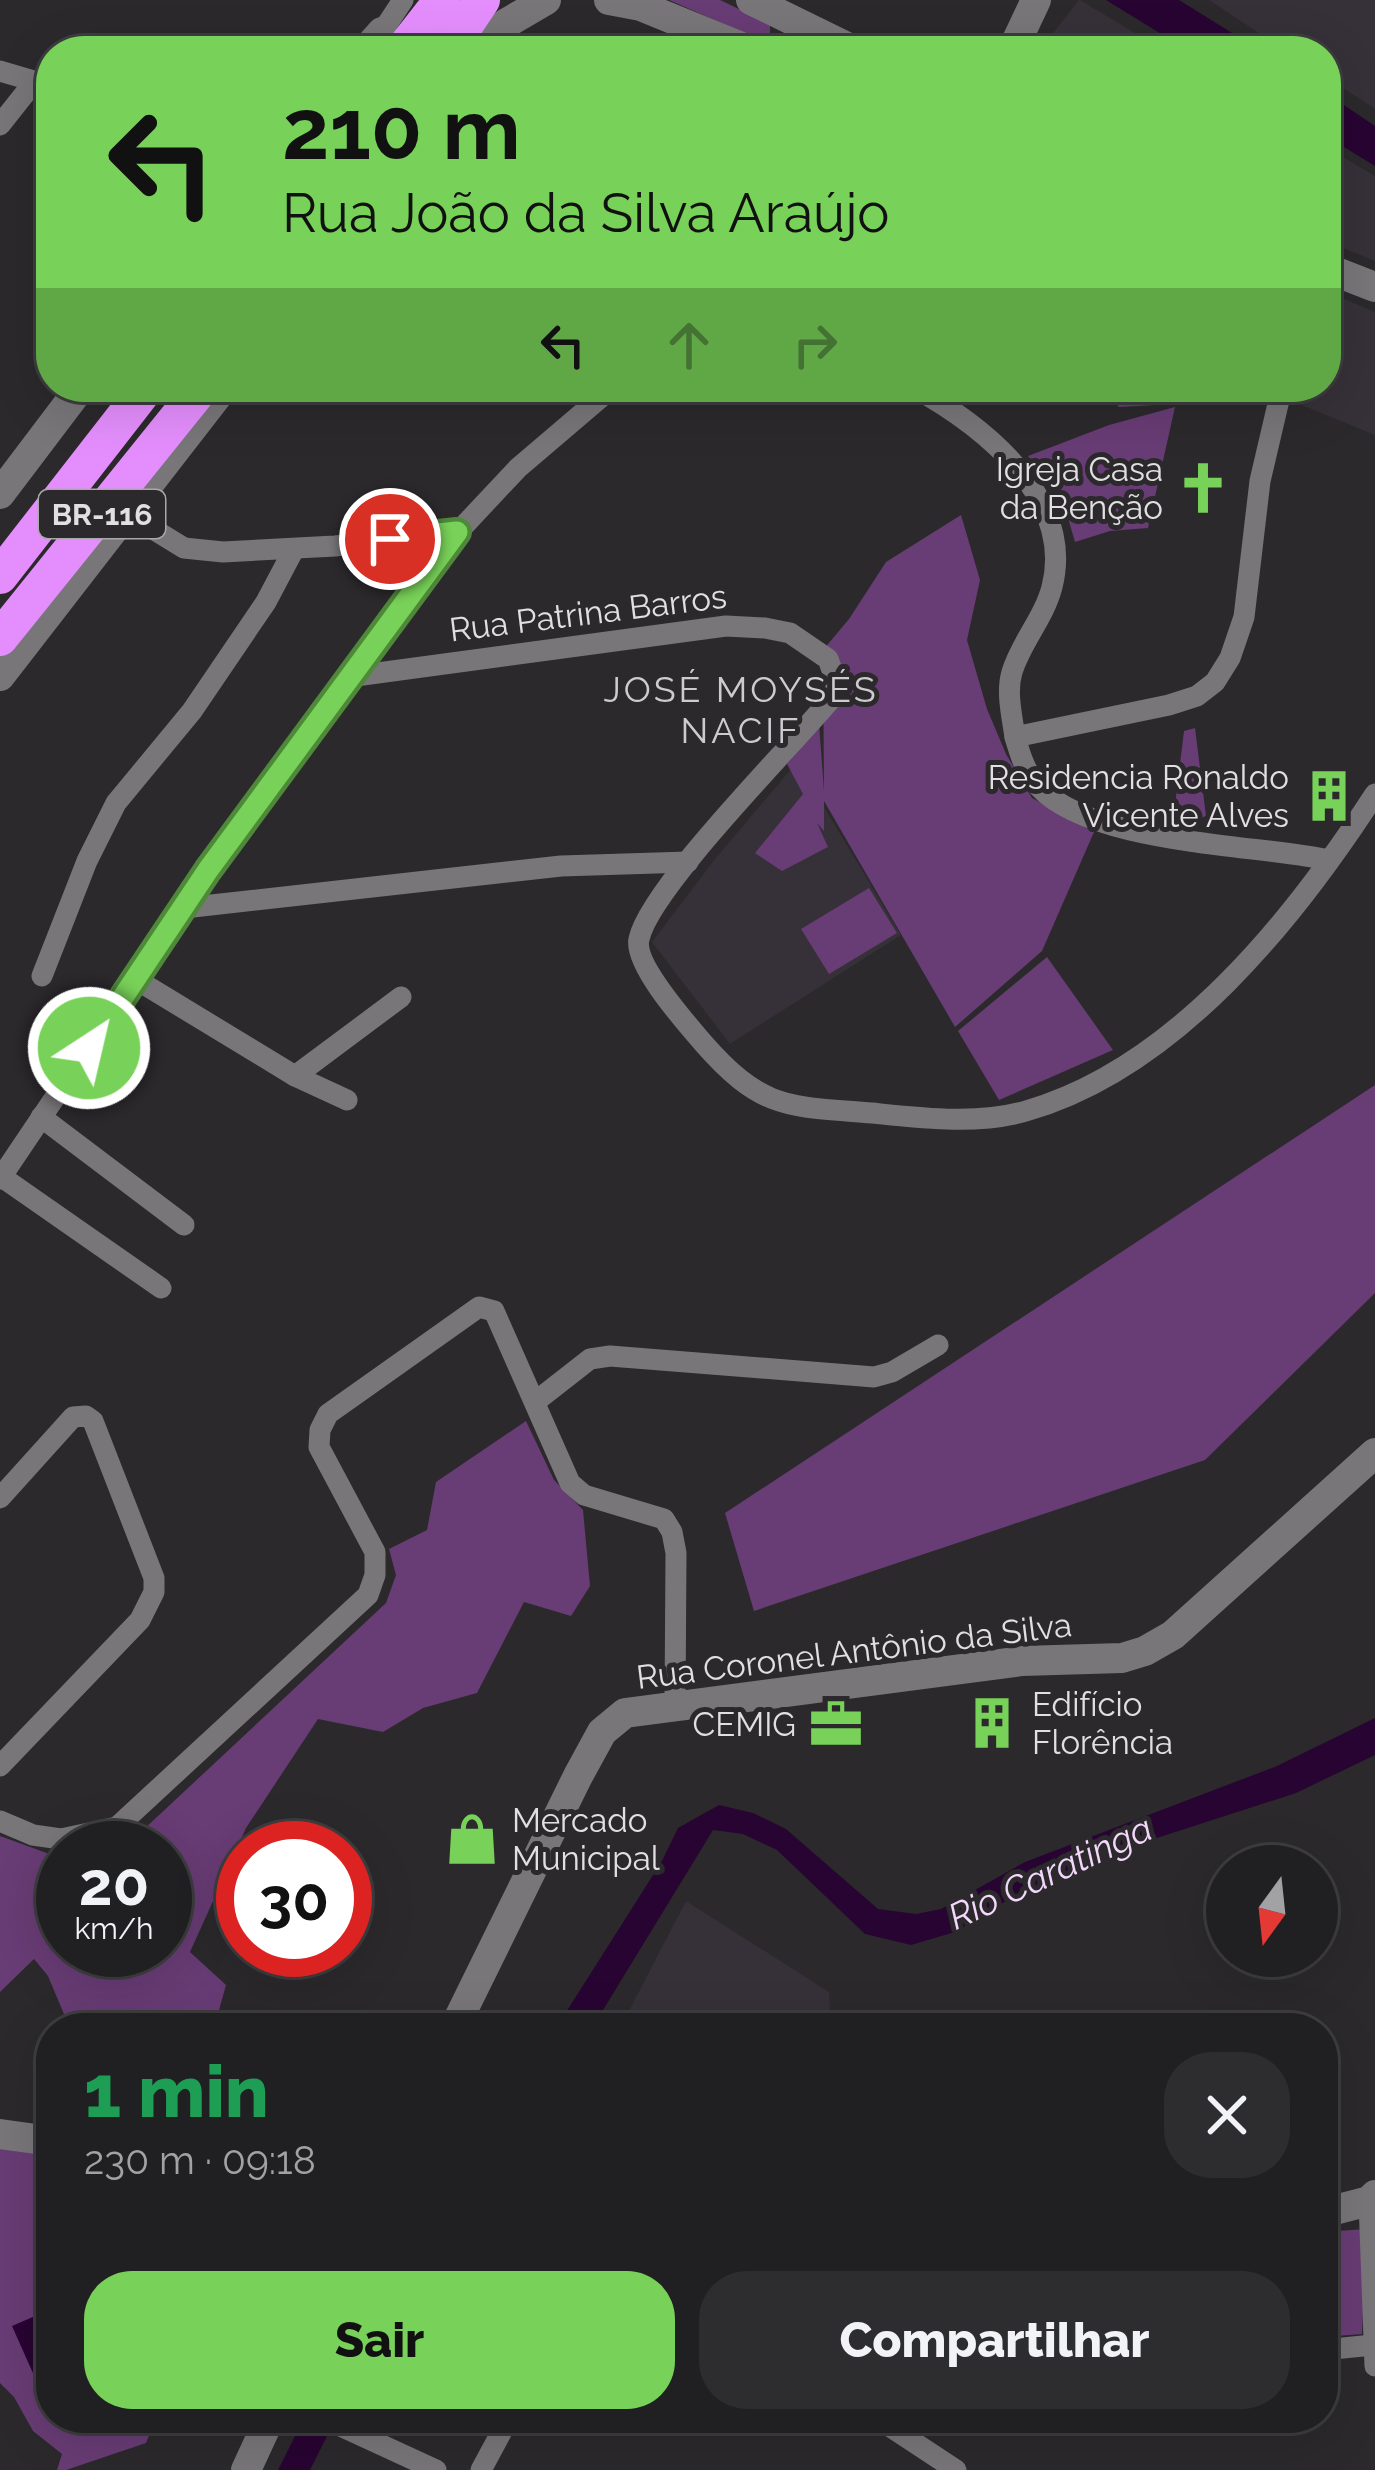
<!DOCTYPE html>
<html lang="pt">
<meta charset="utf-8">
<style>
:root{--surface:#201f21;--page:#2d2c2e;--text:#f1f3f6;--muted:#a2a2a5;--line:#3d3d3f;--accent:#78d158}
body{margin:0;font-family:Raleway,sans-serif;background:var(--page);color:var(--text);height:100vh;display:flex;flex-direction:column;font-size:45px;white-space:nowrap}
*{box-sizing:border-box;margin:0}
p{font-size:39px;color:var(--muted)}
.icon{flex:none;width:66px;height:66px;fill:none;stroke:currentColor;stroke-width:2;stroke-linecap:round;stroke-linejoin:round}
.map{position:relative;flex:1;overflow:hidden}
.side{position:absolute;left:36px;top:2013px;width:1302px;height:420px;display:flex;flex-direction:column;background:var(--surface);border-radius:48px;box-shadow:0 12px 48px #0002,0 0 0 3px var(--line)}
.side>*{flex:none}
.hud{position:absolute;left:36px;top:36px;width:1305px;height:366px;border-radius:48px;box-shadow:0 12px 48px #0002,0 0 0 3px var(--line);background:#78d158;color:#111;overflow:hidden}
.needle{width:78px;rotate:195deg}
.buttons{position:absolute;left:1206px;top:1845px;display:grid;gap:24px}
.buttons a{display:grid;place-items:center;width:132px;height:132px;border-radius:50%;background:var(--surface);box-shadow:0 12px 48px #0002,0 0 0 3px var(--line);font-size:60px}
.speed{position:absolute;left:36px;top:1821px;display:flex;gap:24px;font-size:60px;font-weight:700;text-align:center}
.speed>*{display:grid;place-content:center;width:156px;height:156px;border-radius:50%;background:var(--surface);box-shadow:0 12px 48px #0002,0 0 0 3px var(--line);line-height:1}
.speed small{font-size:30px;font-weight:400}
.speed .limit{border:18px solid #d22;background:#fff;color:#111}
.pin{position:absolute;display:grid;place-items:center;width:102px;height:102px;color:#fff;margin:-51px;border:6px solid #fff;border-radius:50%;box-shadow:0 3px 12px #0007}
.me{position:absolute;width:132px;margin:-66px;rotate:35deg;stroke-linejoin:round;filter:drop-shadow(0 0 9px #0008)}
.turn{display:flex;align-items:center;gap:42px;height:252px;padding:0 48px;font-size:54px}
.turn .icon{width:156px;height:156px;stroke-width:2.5}
.turn b{display:block;font-size:84px;line-height:102px}
.lanes{display:flex;align-items:center;height:114px;padding:0 48px;background:#0003;justify-content:center;gap:60px;direction:ltr}
.lanes .off{opacity:.35}
.round{display:grid;place-items:center;flex:none;width:126px;height:126px;border-radius:48px;background:var(--page)}
.head{display:flex;align-items:center;justify-content:space-between;height:204px;padding:0 48px}
h1{font-size:72px;font-weight:800;line-height:90px;color:#1e9e55}
.button{display:flex;gap:24px;margin-top:auto;padding:24px 48px}
.button a{flex:1;height:138px;border-radius:48px;background:var(--accent);color:#111;font-size:48px;font-weight:800;line-height:138px;text-align:center}
.button a+a{background:var(--page);color:var(--text)}
.map>svg:first-child{display:block}
.built{fill:#363038}
.green{fill:#683c75}
.water{fill:#280432}
.lines{fill:none;stroke-linecap:round;stroke-linejoin:round}
.street{stroke:#787679;stroke-width:21}
.secondary{stroke:#787679;stroke-width:30}
.highway{stroke:#e48efd;stroke-width:36}
.route-casing{stroke:#4e8839;stroke-width:30}
.route{stroke:#78d158;stroke-width:21}
.labels{text-anchor:middle;dominant-baseline:central;stroke-width:10;stroke-linejoin:round;paint-order:stroke}
.shield{fill:#2b292c;stroke:#aaa8ab;stroke-width:3}
.shield-label{font-size:30px;font-weight:bold;fill:#e1dfe1}
.poi-label{font-size:33px;fill:#e1dfe1;stroke:#2b292c;text-anchor:end}
.street-label{font-size:33px;fill:#e1dfe1;stroke:#2b292c}
.neighbourhood-label{font-size:36px;letter-spacing:3px;fill:#cecbcf;stroke:#2b292c}
.water-label{font-size:36px;font-style:italic;fill:#f3d8fc;stroke:#2b292c}
</style>
<div class="map">
<svg width="1375" height="2470" viewBox="0 0 1375 2470">
<rect width="100%" height="100%" fill="#2b292c"/>
<g class="built">
<path d="M1079,0H1080L1165,51H1039Z"/>
<path d="M1209,0H1375V109L1326,77V51H1286Z"/>
<path d="M1326,147L1375,176V261L1326,241Z"/>
<path d="M1330,293L1375,312V435L1299,404L1303,387H1326V307Z"/>
<path d="M797,762L901,935L730,1044L652,942L715,859Z"/>
<path d="M686,1901L829,1992L831,2028H620Z"/>
</g>
<g class="green">
<path d="M669,0H720L770,24V44Z"/>
<path d="M1102,387H1188L1184,398L1174,404L1119,407Z"/>
<path d="M1175,407L1148,528L1110,531L1075,542L1068,518L1028,456L1109,425Z"/>
<path d="M961,515L980,580L967,640L987,709L1006,754L1032,798L1094,832L1042,951L955,1027L824,801V831L817,823L828,847L782,871L755,853L803,794L787,764L819,723L824,791L823,650L849,619L886,562Z"/>
<path d="M1195,728L1206,816L1190,823L1173,821L1184,731Z"/>
<path d="M869,888L897,933L829,974L801,929Z"/>
<path d="M1047,957L1113,1050L999,1100L958,1031Z"/>
<path d="M1375,1085V1293L1205,1460L754,1611L725,1513Z"/>
<path d="M526,1421L554,1480L583,1510L590,1586L571,1616L524,1602L477,1693L423,1708L383,1732L318,1719L246,1828L190,1952L226,1985L214,2028L69,2026L48,1976L34,1959L0,1992V1836L63,1859V1950H165V1848H114L127,1845L386,1603L396,1575L389,1549L427,1530L436,1482Z"/>
<path d="M51,2134V2418H156L146,2443L66,2470H57L62,2454L33,2431L14,2397L0,2383V2139Z"/>
<path d="M1366,2229L1362,2334L1323,2337V2232Z"/>
</g>
<g class="water">
<path d="M1106,0H1179L1261,51H1189Z"/>
<path d="M1326,93L1375,126V166L1326,136Z"/>
<path d="M1375,1718V1755L1296,1793L1129,1847L1014,1896L955,1932L911,1945L865,1934L777,1850L743,1834L713,1830L592,2028H556L662,1861L678,1828L719,1805L753,1813L786,1829L878,1909L916,1914L941,1909L1025,1862L1277,1766Z"/>
<path d="M42,2313L51,2332V2395L44,2398L12,2326Z"/>
<path d="M304,2418H336L310,2470H278Z"/>
</g>
<g class="lines">
<g class="street">
<path d="M382,32L403,0"/>
<path d="M0,71L51,86"/>
<path d="M0,125L34,82"/>
<path d="M913,387C982,425 1075,497 1052,587C1044,618 1021,642 1012,672C1006,692 1012,716 1015,737L1169,705L1197,696L1215,682L1230,658L1244,617L1260,481L1282,387"/>
<path d="M127,513L184,548L223,552L335,546L457,533L518,468L613,387"/>
<path d="M348,677L726,626L765,628L790,633L828,659L837,684L831,699C791,747 650,888 639,939C633,964 687,1024 704,1044C763,1111 789,1106 872,1113C921,1118 978,1125 1026,1111C1176,1068 1294,919 1375,794"/>
<path d="M1015,737C1020,754 1025,772 1038,786C1091,844 1253,844 1329,860"/>
<path d="M184,908L561,866L688,862"/>
<path d="M42,976L87,861L116,803L192,711L266,602L294,549"/>
<path d="M137,980L295,1076L347,1100"/>
<path d="M295,1076L401,997"/>
<path d="M41,1117L184,1225"/>
<path d="M2,1177L161,1288"/>
<path d="M0,1179L208,870L457,533"/>
<path d="M535,1402L590,1359L610,1356L874,1377L892,1372L938,1345"/>
<path d="M0,1498L73,1417L86,1416L93,1421L154,1578V1592L140,1620L0,1766"/>
<path d="M0,1821L33,1835L61,1839L117,1827L368,1595L375,1575V1552L319,1447L320,1430L328,1414L479,1307L494,1311L570,1483L584,1495L664,1519L672,1532L676,1553L675,1705"/>
<path d="M1369,2201L1375,2366"/>
<path d="M1323,2350L1373,2345"/>
<path d="M323,2418L436,2470"/>
<path d="M877,2418L956,2470"/>
<path d="M481,2470L509,2418"/>
</g>
<g class="secondary">
<path d="M609,0L641,6L751,51"/>
<path d="M751,0L855,51"/>
<path d="M365,51L382,32"/>
<path d="M482,51L505,24L546,0"/>
<path d="M1012,51L1036,0"/>
<path d="M1326,268L1375,287"/>
<path d="M0,494L81,387"/>
<path d="M0,676L224,387"/>
<path d="M454,2028L578,1776L602,1732L625,1713L1022,1661L1122,1658L1145,1651L1173,1635L1375,1453"/>
<path d="M0,2134L51,2141"/>
<path d="M1323,2213L1369,2201L1375,2195"/>
<path d="M246,2470L270,2418"/>
</g>
<g class="highway">
<path d="M402,51L442,0"/>
<path d="M448,51L482,0"/>
<path d="M0,576L147,387"/>
<path d="M0,638L202,387"/>
</g>
</g>
<g class="lines">
<g class="route-casing">
<path id="route" d="M89,1048L208,870L457,532L390,539"/>
</g>
<use href="#route" class="route"/>
</g>
<defs>
<g id="church-bare" transform="scale(4.14)"><path d="M-1.2-6h2.4v3.5h3.3v2.4h-3.3V6h-2.4V-.1h-3.3v-2.4h3.3Z" fill="#78d158" stroke="#2b292c" stroke-width="2.5" paint-order="stroke"/></g>
<g id="building-bare" transform="scale(4.14)"><path d="M-4-6H4V6H1V3H-1V6H-4ZM-2.5-4.3h1.7v1.8h-1.7ZM.8-4.3h1.7v1.8H.8ZM-2.5-1h1.7V.8h-1.7ZM.8-1h1.7V.8H.8Z" fill="#78d158" stroke="#2b292c" stroke-width="2.5" paint-order="stroke"/></g>
<g id="office-bare" transform="scale(4.14)"><path d="M-6-3h4V-5.5h4V-3h4V5H-6ZM-1-4.5V-3h2v-1.5ZM-6 0V1H6V0Z" fill="#78d158" stroke="#2b292c" stroke-width="2.5" paint-order="stroke"/></g>
<g id="shop-bare" transform="scale(4.14)"><path d="M-5-2.5h2.3a2.7 3.5 0 0 1 5.4 0H5L5.5 6h-11ZM-1.5-2.5h3a1.5 2.3 0 0 0-3 0Z" fill="#78d158" stroke="#2b292c" stroke-width="2.5" paint-order="stroke"/></g>
</defs>
<g fill-rule="evenodd">
<use href="#church-bare" x="1203" y="488"/>
<use href="#building-bare" x="1329" y="796"/>
<use href="#building-bare" x="992" y="1723"/>
<use href="#office-bare" x="836" y="1724"/>
<use href="#shop-bare" x="472" y="1839"/>
</g>
<g class="labels">
<rect class="shield" x="39" y="490" width="126" height="48" rx="9"/>
<g class="shield-label">
<text x="102" y="514">BR-116</text>
</g>
<g class="poi-label">
<text x="1163" y="469">Igreja Casa<tspan x="1163" dy="38">da Benção</tspan></text>
<text x="1289" y="777">Residencia Ronaldo<tspan x="1289" dy="38">Vicente Alves</tspan></text>
<text x="1032" y="1704" text-anchor="start">Edifício<tspan x="1032" dy="38">Florência</tspan></text>
<text x="796" y="1724">CEMIG</text>
<text x="512" y="1820" text-anchor="start">Mercado<tspan x="512" dy="38">Municipal</tspan></text>
</g>
<g class="street-label">
<text transform="translate(588 613) rotate(-7)">Rua Patrina Barros</text>
<text transform="translate(854 1651) rotate(-7)">Rua Coronel Antônio da Silva</text>
</g>
<g class="neighbourhood-label">
<text x="741" y="689">JOSÉ MOYSÉS<tspan x="741" dy="41">NACIF</tspan></text>
</g>
<g class="water-label">
<text transform="translate(1050 1872) rotate(-25)">Rio Caratinga</text>
</g>
</g>
</svg>
<div class="buttons">
<a><svg class="needle" viewBox="-14 -14 28 28"><path d="M0-13l5 13h-10z" fill="#e53935"/><path d="M0 13l5-13h-10z" fill="#a2a2a5"/></svg></a>
</div>
<div class="speed"><div>20<small>km/h</small></div><div class="limit">30</div></div>
<div class="pin" style="left:390px;top:539px;background:#d93025"><svg class="icon" aria-label="arrive" viewBox="0 0 24 24"><path d="M6 21V4h12l-3 4 3 4H6"/></svg></div>
<svg class="me" style="left:89px;top:1048px" viewBox="-20 -20 40 40"><circle r="17" fill="#78d158" stroke="#fff" stroke-width="3"/><path d="M0-11L8 9 0 5-8 9z" fill="#fff"/></svg>
<div class="hud">
<div class="turn"><svg class="icon" aria-label="left" viewBox="0 0 24 24"><path d="M17 20v-9H6M10 6l-5 5 5 5"/></svg><div><b>210 m</b>Rua João da Silva Araújo</div></div>
<div class="lanes"><svg class="icon" aria-label="left" viewBox="0 0 24 24"><path d="M17 20v-9H6M10 6l-5 5 5 5"/></svg><svg class="icon off" aria-label="ahead" viewBox="0 0 24 24"><path d="M12 20V5M6 11l6-6 6 6"/></svg><svg class="icon off" aria-label="right" viewBox="0 0 24 24"><path d="M7 20v-9h11M14 6l5 5-5 5"/></svg></div>
</div>
<section class="side">
<div class="head"><div><h1>1 min</h1><p>230 m · 09:18</p></div><a class="round"><svg class="icon" aria-label="close" viewBox="0 0 24 24"><path d="M6 6l12 12M18 6L6 18"/></svg></a></div>
<div class="button"><a>Sair</a><a>Compartilhar</a></div>
</section>
</div>
